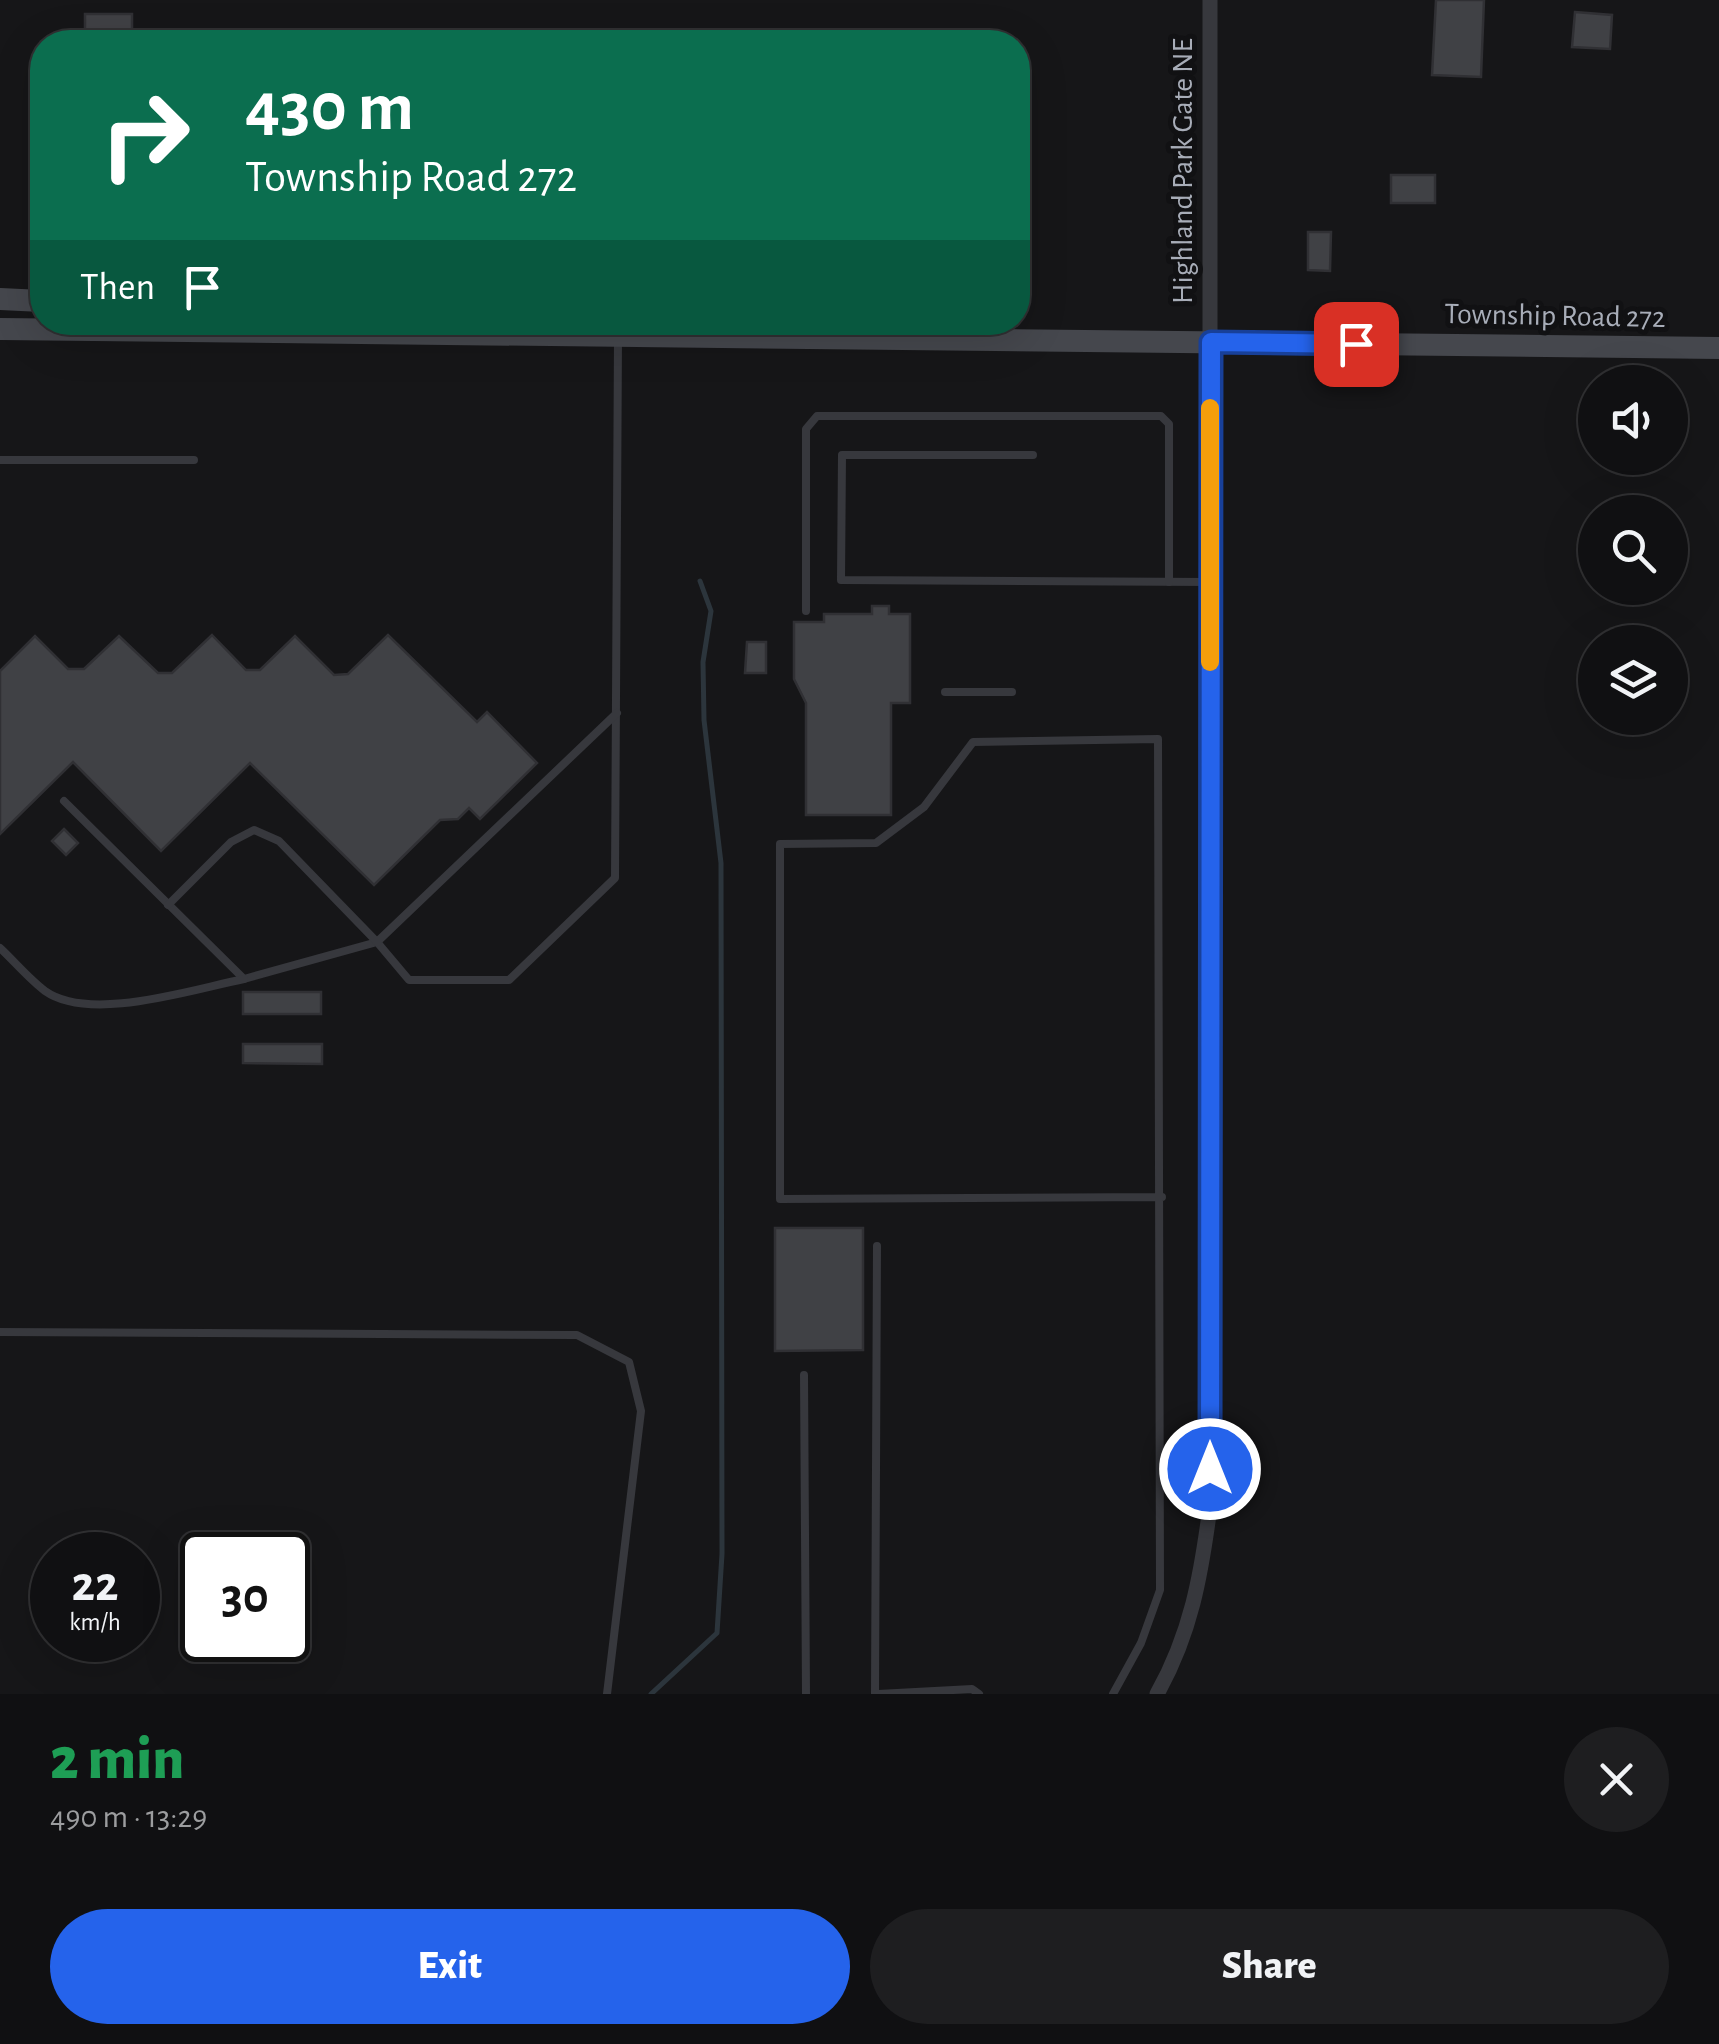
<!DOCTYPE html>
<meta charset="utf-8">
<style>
:root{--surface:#101012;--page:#1e1e20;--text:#f1f3f6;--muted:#9c9d9f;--line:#303032;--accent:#2563eb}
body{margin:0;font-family:"Alegreya Sans",sans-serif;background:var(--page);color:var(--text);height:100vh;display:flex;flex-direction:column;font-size:38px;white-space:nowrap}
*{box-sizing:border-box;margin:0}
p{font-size:32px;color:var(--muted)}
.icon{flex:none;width:55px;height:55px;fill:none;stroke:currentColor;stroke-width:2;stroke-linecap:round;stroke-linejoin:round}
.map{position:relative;height:1694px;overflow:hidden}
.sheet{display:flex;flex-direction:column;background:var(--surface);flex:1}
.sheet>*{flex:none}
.guide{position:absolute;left:30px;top:30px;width:1000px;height:305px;border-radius:40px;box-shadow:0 10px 40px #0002,0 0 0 2px var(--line);background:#0b6e4f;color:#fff;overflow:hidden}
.buttons{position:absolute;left:1578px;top:365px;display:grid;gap:20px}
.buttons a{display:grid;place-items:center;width:110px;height:110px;border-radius:50%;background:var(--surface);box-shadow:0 10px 40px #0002,0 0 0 2px var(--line);font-size:50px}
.speed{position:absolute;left:30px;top:1532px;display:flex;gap:20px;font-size:50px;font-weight:700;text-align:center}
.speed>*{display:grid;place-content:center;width:130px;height:130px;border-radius:50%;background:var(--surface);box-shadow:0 10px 40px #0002,0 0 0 2px var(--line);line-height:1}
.speed small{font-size:25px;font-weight:400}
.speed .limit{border:5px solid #111;border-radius:15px;background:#fff;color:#111}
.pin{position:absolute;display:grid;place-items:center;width:85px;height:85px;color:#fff;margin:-42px;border-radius:20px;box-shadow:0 5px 15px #0006}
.me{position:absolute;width:110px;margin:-55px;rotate:0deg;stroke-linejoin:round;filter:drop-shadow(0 0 8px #0008)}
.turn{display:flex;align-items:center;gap:35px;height:210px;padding:0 50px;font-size:45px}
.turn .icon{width:130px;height:130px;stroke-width:2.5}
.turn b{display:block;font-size:70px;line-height:85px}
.then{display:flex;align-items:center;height:95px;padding:0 50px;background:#0003;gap:20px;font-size:38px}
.round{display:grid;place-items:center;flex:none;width:105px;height:105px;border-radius:52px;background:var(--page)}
.overview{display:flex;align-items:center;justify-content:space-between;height:170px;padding:0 50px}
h1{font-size:60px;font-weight:800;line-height:75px;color:#1e9e55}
.cta{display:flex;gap:20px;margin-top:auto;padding:20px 50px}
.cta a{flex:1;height:115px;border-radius:60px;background:var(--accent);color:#fff;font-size:40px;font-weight:800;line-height:115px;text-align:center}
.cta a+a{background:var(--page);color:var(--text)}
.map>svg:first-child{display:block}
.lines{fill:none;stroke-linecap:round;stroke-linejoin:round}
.stream{stroke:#2c353c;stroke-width:5}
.building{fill:#404145;stroke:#303034;stroke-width:2.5}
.service{stroke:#37383d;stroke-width:8}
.minor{stroke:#37383d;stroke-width:15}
.secondary{stroke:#45474d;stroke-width:22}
.route-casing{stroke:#184099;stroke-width:25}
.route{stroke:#2563eb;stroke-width:18}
.slow{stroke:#f59e0b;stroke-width:18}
.labels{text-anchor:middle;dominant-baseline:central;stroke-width:10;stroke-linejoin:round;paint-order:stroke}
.street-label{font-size:30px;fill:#a8adb8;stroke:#111113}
</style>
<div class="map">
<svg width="1719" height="1694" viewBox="0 0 1719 1694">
<rect width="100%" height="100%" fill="#161618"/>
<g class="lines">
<path class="stream" d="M651,1694L717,1633L722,1554L721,863L704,720L703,662L711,611L700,581"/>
</g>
<g class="building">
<path d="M1436,0H1484L1481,77L1432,75Z"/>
<path d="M1575,12L1612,15L1610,49L1572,47Z"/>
<rect x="85" y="14" width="47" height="19"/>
<rect x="1391" y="175" width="44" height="28"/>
<path d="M1308,232H1331L1330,271L1308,270Z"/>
<path d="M872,606H889V614H910V703H891V815H806V703L794,679V622H824V614H872Z"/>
<path d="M212,635L246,670H260L295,636L334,675L348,674L388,635L477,722L487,712L537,763L480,819L469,808L458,819L440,820L374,885L250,763L161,851L73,762L0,834V671L35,636L68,669H84L119,636L158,673H172Z"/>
<path d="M747,642H766V673H745Z"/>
<path d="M64,829L78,843L66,855L52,841Z"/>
<rect x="243" y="992" width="78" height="22"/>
<path d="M243,1044H322V1064L243,1063Z"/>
<path d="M775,1228H863V1350L775,1351Z"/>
</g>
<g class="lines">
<g class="service">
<path d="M1033,455H842L841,580L1210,582"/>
<path d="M0,460H194"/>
<path d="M806,611V429L817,416H1161L1169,424V582"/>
<path d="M945,692H1012"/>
<path d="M64,801L244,979L377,942L409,980H509L615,878L618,338"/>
<path d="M168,905L231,842L254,830L279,841L377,942L617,713"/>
<path d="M0,948C15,962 29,979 45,991C90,1023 193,989 244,979"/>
<path d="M0,1332L577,1335L629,1362L641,1411L607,1694"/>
<path d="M804,1375L806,1694"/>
<path d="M875,1694L877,1246"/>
<path d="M878,1694L972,1689L979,1694"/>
<path d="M1113,1694L1141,1643L1160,1590L1158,739L973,742L924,807L876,843L780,844V1199L1162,1197"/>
</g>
<path class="minor" d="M1157,1694C1191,1633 1201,1576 1210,1507V0"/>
<g class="secondary">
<path d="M0,299L42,301"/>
<path d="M0,329L1719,348"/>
</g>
</g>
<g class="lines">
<g class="route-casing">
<path id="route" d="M1210,1469L1211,342L1356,344"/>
</g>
<use href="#route" class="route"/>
<path class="slow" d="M1210,662V408"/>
</g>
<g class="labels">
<g class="street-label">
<text transform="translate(1183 171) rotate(-90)">Highland Park Gate NE</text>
<text transform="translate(1555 316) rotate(1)">Township Road 272</text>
</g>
</g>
</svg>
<div class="buttons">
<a><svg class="icon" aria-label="sound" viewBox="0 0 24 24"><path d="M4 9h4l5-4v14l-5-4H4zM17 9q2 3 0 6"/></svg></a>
<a><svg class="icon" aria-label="search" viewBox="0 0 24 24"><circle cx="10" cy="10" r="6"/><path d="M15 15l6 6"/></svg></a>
<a><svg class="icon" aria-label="layers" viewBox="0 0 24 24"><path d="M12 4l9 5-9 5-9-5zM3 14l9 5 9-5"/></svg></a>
</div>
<div class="speed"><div>22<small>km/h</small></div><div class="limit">30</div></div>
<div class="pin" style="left:1356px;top:344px;background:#d93025"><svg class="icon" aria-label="arrive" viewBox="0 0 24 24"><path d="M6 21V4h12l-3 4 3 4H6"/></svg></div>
<svg class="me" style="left:1210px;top:1469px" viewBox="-20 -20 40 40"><circle r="17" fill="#2563eb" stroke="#fff" stroke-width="3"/><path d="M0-11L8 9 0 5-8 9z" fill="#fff"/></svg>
<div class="guide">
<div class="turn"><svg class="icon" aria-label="right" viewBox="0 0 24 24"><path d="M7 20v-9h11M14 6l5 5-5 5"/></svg><div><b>430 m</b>Township Road 272</div></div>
<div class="then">Then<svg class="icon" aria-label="arrive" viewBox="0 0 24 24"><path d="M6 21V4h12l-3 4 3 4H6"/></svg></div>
</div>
</div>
<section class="sheet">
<div class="overview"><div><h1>2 min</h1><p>490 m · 13:29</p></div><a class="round"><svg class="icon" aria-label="close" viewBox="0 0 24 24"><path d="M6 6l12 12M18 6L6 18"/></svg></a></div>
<div class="cta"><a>Exit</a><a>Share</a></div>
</section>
